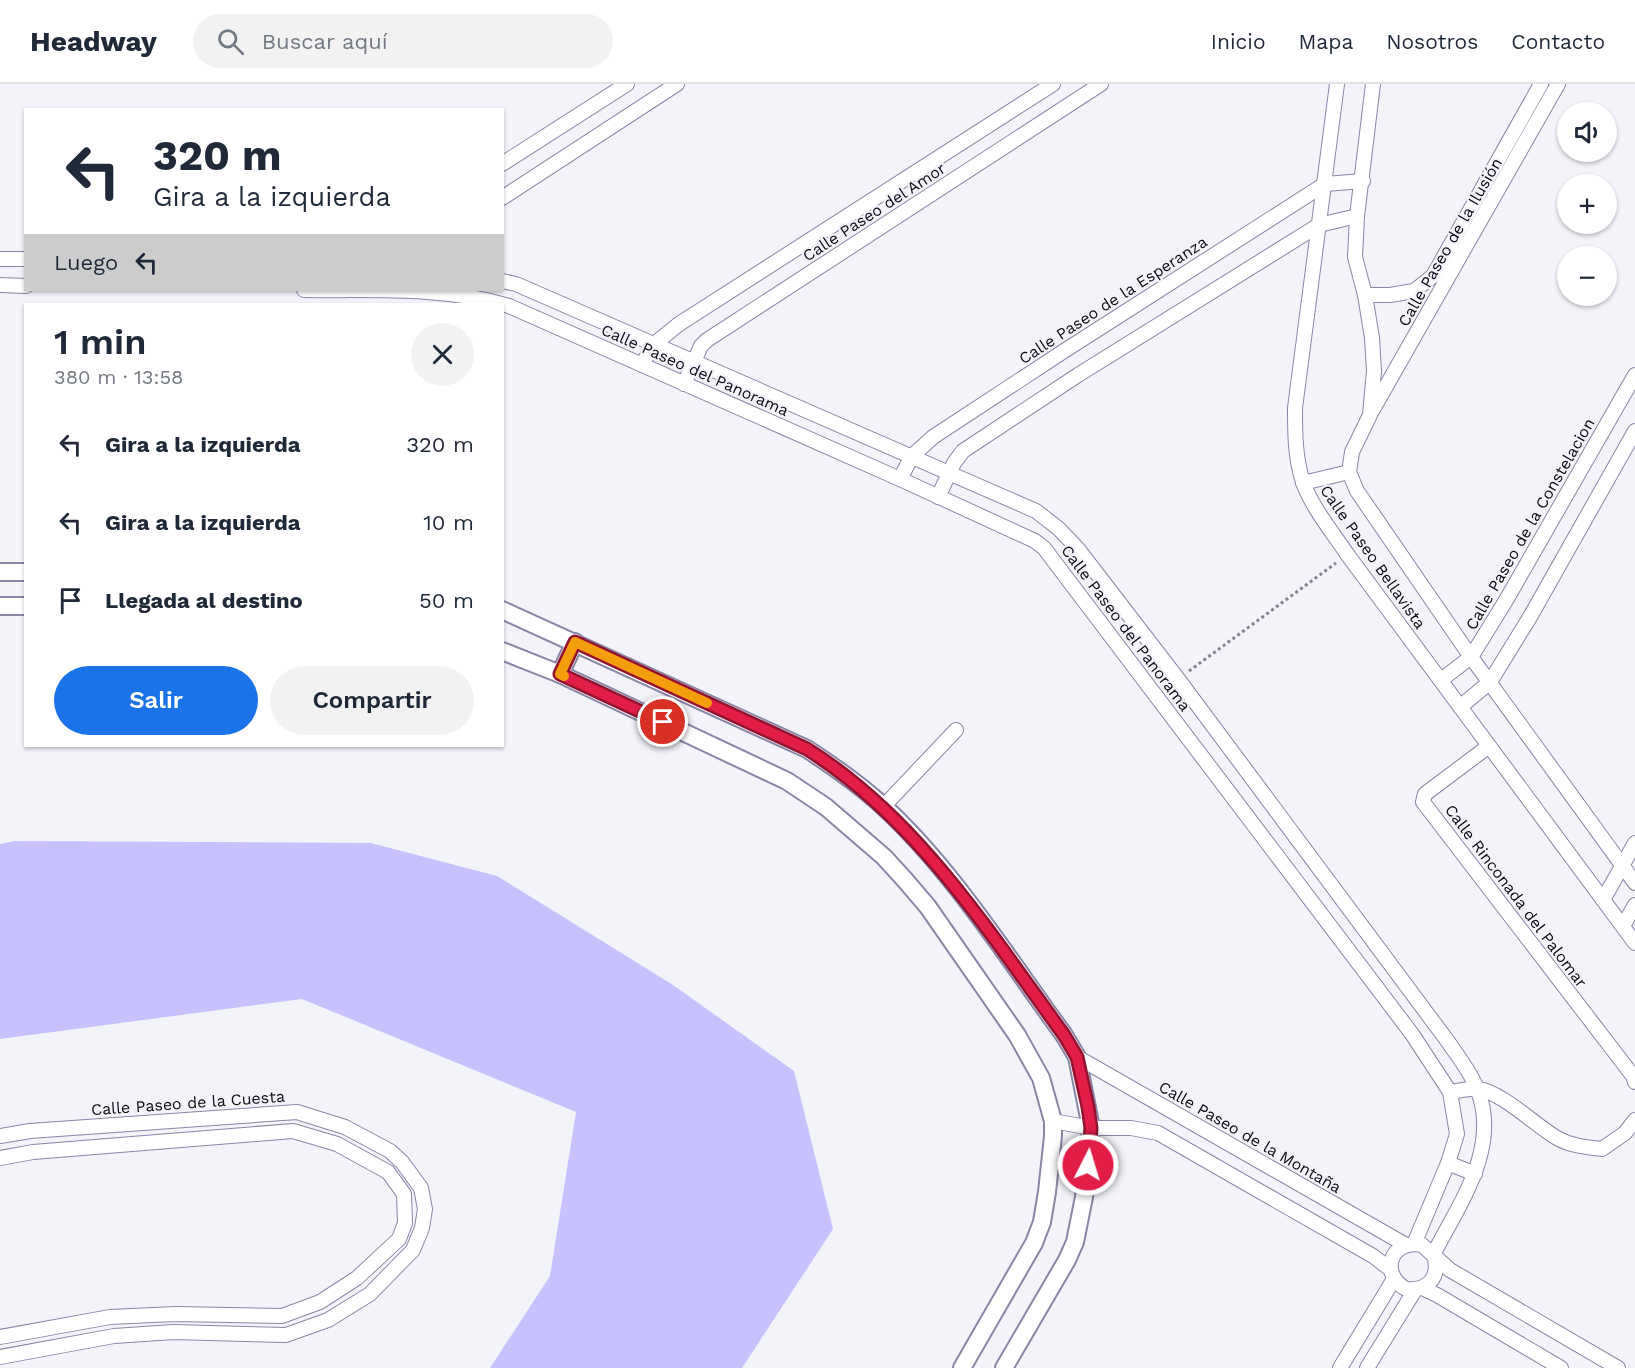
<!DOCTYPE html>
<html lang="es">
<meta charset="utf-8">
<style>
:root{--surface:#fff;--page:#f2f2f3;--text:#1f2937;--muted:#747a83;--line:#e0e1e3;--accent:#1a73e8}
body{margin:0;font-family:"Work Sans",sans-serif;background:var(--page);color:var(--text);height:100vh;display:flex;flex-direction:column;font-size:22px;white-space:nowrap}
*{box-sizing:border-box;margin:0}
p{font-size:20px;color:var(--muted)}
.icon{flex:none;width:33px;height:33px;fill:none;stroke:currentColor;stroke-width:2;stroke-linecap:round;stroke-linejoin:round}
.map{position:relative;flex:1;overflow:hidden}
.side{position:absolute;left:24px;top:219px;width:480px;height:444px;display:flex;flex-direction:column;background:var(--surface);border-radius:0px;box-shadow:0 2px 4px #0004}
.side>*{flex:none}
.top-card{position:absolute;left:24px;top:24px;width:480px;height:183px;border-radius:0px;box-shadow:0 2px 4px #0004;background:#fff;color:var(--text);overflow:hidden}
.fabs{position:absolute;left:1557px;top:18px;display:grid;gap:12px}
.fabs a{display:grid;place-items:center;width:60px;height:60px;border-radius:50%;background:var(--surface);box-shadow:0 2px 4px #0004;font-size:30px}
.pin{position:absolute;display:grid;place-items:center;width:51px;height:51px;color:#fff;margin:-26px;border:3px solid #fff;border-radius:50%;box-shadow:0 2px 6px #0007}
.me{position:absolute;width:66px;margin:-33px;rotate:5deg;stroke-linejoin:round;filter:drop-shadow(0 0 4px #0008)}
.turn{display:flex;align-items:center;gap:21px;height:126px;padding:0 30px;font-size:27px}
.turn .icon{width:78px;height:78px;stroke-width:2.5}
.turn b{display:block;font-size:42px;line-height:51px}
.then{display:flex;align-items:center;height:57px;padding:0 30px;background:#0003;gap:12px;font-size:22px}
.round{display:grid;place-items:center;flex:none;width:63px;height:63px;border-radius:32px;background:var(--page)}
.summary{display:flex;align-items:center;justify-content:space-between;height:102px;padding:0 30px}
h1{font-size:36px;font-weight:600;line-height:45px}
.primary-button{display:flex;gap:12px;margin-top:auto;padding:12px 30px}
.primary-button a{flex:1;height:69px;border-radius:36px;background:var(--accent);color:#fff;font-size:24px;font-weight:600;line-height:69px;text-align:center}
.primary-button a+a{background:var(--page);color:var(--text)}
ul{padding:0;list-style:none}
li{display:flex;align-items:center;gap:18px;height:78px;padding:0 30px}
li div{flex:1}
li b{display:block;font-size:22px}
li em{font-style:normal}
header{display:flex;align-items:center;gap:36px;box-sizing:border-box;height:84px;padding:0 30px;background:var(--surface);border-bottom:2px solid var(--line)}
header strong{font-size:28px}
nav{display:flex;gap:33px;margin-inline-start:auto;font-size:21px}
.search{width:420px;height:54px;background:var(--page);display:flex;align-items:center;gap:15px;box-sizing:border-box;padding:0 21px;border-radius:33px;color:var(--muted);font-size:22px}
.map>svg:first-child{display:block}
.green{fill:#c7c1fe}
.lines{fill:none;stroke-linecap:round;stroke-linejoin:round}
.minor-casing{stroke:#8986a6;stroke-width:16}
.tertiary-casing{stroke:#8986a6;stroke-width:20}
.path{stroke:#85848d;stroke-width:3;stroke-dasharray:3 3;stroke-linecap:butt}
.minor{stroke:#fff;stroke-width:14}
.tertiary{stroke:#fff;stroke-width:16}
.route-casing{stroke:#92132f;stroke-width:15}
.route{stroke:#e11d48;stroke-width:10}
.slow{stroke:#f59e0b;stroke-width:10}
.labels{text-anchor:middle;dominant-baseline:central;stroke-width:4.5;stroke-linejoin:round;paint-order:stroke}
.street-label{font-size:16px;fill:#0d0b17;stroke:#f3f3fa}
</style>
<header>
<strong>Headway</strong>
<div class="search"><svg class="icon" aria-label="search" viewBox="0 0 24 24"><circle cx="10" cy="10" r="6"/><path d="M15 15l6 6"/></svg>Buscar aquí</div>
<nav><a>Inicio</a><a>Mapa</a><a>Nosotros</a><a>Contacto</a></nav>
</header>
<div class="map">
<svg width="1635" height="1284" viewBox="0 0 1635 1284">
<rect width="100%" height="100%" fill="#f3f3fa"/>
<path class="green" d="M15,757L371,759L497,792L673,901L794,987L833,1145L742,1284H490L550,1192L576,1028L302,915L0,955V760Z"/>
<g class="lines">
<g class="minor-casing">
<g id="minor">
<path d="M1337,0L1295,324C1295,349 1295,374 1303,398C1311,422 1333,449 1347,470L1635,859"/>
<path d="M1373,0L1357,132L1355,173L1365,211L1372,254L1374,287L1370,331L1352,368L1349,388L1357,407L1471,573L1635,799"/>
<path d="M502,80L627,0"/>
<path d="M502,114L677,0"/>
<path d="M0,175H26"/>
<path d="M502,197L516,200L1036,427L1059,445L1078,465L1178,595L1449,959C1459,974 1472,990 1478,1007C1500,1065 1459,1120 1433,1171"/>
<path d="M0,201L26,202"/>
<path d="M304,206C371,207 444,202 509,222L900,395L1035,457L1044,464L1412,950L1450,1008L1457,1050L1448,1079L1414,1160"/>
<path d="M1365,211H1390L1414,207L1433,192L1541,0"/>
<path d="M642,281L653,261L679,240L1053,0"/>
<path d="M684,300L701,262L707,256L1101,0"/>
<path d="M1372,327L1558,0"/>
<path d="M900,395L912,372L933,353L1064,267L1325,100L1363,97"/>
<path d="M1303,399L1349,388"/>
<path d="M938,413L954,379L963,367L1078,291L1319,141L1357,132"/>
<path d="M1441,596L1471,573L1505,518L1635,291"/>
<path d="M1460,623L1490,598L1530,533L1635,347"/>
<path d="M1489,662L1425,710L1423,718L1633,992L1635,998"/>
<path d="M883,723L956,646"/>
<path d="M1603,816L1635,759"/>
<path d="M1623,842L1635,821"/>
<path d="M1077,973L1406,1161"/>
<path d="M1450,1008C1459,1007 1469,1004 1478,1005C1502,1008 1536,1042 1557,1054C1571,1062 1586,1063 1602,1065L1625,1049L1635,1036"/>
<path d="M1053,1037L1091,1044H1131L1158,1049L1373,1172L1390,1185"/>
<path d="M0,1052L30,1047L297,1028L345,1043L390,1067L402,1078L421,1104L425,1125L422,1144L413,1166L370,1210L328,1236L286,1251L173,1248L114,1252L0,1273"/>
<path d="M0,1074L33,1068L293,1047L337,1060L388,1088L404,1110L405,1139L399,1155L357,1194L320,1218L282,1232L175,1230L110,1233L0,1253"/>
<path d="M1448,1079L1475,1090"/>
<path d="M1435,1175C1439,1195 1427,1207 1406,1205C1379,1190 1390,1155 1422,1161L1450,1186L1618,1284"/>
<path d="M1422,1204L1437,1211L1561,1284"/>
<path d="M1340,1284L1394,1195"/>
<path d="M1367,1284L1415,1206"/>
</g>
</g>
<g class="tertiary-casing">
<g id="tertiary">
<path d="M0,488H26"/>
<path d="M0,522H26"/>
<path d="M502,526L807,665C833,682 860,701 883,722C952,785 1009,876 1064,951L1077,973L1091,1044L1084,1113L1075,1158L1067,1176L1004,1284"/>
<path d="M502,567L560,590L787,697L826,723L884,773L905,796L928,823L1017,951L1041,994L1053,1037V1052L1047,1108L1042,1138L1034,1159L962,1284"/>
<path d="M560,590L575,558"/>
</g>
</g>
<path class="path" d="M1189,587L1336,479"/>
<use href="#minor" class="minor"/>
<use href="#tertiary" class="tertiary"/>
</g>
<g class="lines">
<g class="route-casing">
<path id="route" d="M663,638L560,590L575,558L807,665C918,735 988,847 1064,951L1077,973L1088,1023L1091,1044L1088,1081"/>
</g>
<use href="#route" class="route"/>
<path class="slow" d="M564,592L560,590L575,558L707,619"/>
</g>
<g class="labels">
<g class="street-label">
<text transform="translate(874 128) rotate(-33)">Calle Paseo del Amor</text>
<text transform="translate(1450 158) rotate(-60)">Calle Paseo de la Ilusión</text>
<text transform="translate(1113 216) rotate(-33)">Calle Paseo de la Esperanza</text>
<text transform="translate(695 286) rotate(24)">Calle Paseo del Panorama</text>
<text transform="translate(1530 440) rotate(-60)">Calle Paseo de la Constelacion</text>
<text transform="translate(1373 473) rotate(55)">Calle Paseo Bellavista</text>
<text transform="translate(1126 544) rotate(53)">Calle Paseo del Panorama</text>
<text transform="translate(1516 812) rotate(53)">Calle Rinconada del Palomar</text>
<text transform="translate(188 1019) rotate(-4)">Calle Paseo de la Cuesta</text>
<text transform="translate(1250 1053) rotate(30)">Calle Paseo de la Montaña</text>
</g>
</g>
</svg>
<div class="fabs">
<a><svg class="icon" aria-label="sound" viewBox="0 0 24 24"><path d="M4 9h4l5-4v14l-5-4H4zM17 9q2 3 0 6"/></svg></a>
<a>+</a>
<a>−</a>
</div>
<div class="pin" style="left:663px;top:638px;background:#d93025"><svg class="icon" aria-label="arrive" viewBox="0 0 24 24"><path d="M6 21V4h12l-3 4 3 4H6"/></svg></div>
<svg class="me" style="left:1088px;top:1081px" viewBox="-20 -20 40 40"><circle r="17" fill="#e11d48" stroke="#fff" stroke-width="3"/><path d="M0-11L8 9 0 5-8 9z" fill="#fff"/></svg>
<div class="top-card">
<div class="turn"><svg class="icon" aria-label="left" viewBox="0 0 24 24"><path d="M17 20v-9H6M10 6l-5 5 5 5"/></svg><div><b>320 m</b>Gira a la izquierda</div></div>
<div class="then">Luego<svg class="icon" aria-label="left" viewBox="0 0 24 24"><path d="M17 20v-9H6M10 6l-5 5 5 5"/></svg></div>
</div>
<section class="side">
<div class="summary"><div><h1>1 min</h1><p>380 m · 13:58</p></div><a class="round"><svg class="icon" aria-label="close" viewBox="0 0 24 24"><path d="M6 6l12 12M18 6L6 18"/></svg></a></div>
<ul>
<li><svg class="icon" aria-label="left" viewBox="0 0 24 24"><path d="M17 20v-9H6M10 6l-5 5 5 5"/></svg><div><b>Gira a la izquierda</b></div><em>320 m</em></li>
<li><svg class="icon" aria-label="left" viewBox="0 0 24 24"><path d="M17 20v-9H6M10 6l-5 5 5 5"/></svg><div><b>Gira a la izquierda</b></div><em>10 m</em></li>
<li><svg class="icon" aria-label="arrive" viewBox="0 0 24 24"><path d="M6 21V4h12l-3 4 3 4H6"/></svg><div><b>Llegada al destino</b></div><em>50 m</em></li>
</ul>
<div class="primary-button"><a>Salir</a><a>Compartir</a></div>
</section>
</div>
